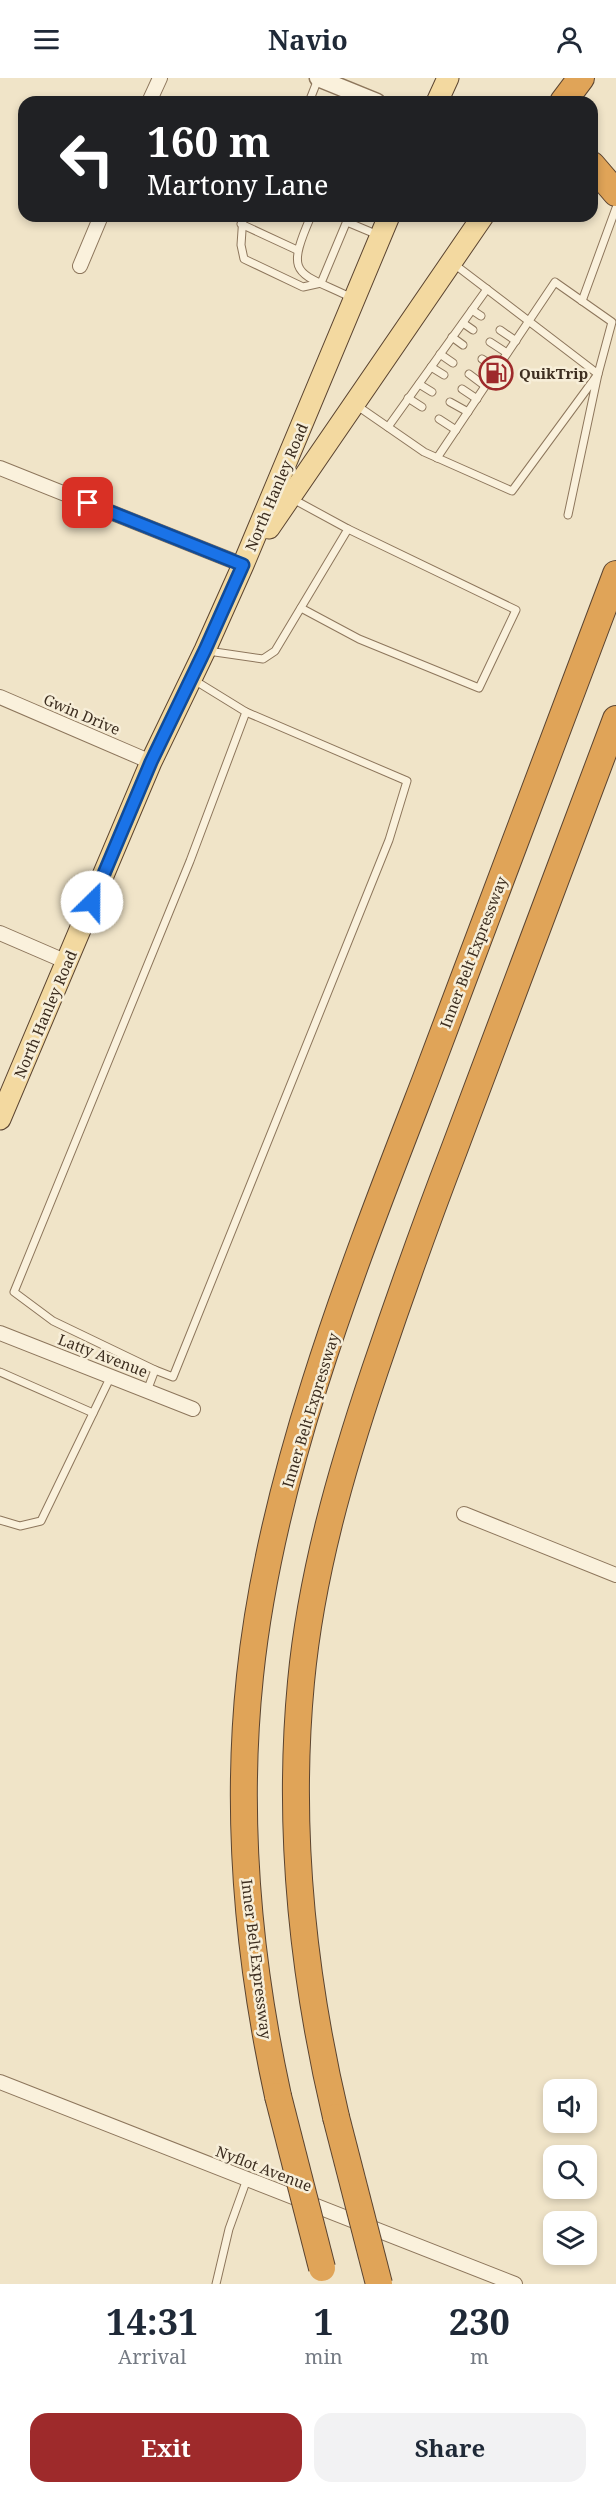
<!DOCTYPE html>
<style>
:root{--surface:#fff;--page:#f2f2f3;--text:#1f2937;--muted:#747a83;--accent:#9e2a2b}
body{margin:0;font-family:"Noto Serif",serif;background:var(--page);color:var(--text);height:100vh;display:flex;flex-direction:column;font-size:22px;white-space:nowrap}
*{box-sizing:border-box;margin:0}
p{font-size:20px;color:var(--muted)}
.icon{flex:none;width:33px;height:33px;fill:none;stroke:currentColor;stroke-width:2;stroke-linecap:round;stroke-linejoin:round}
.map{position:relative;height:2206px;overflow:hidden}
.panel{display:flex;flex-direction:column;background:var(--surface);flex:1}
.panel>*{flex:none}
.guide{position:absolute;left:18px;top:18px;width:580px;height:126px;border-radius:18px;box-shadow:0 3px 9px #0003;background:#202124;color:#fff;overflow:hidden}
.controls{position:absolute;left:543px;top:2001px;display:grid;gap:12px}
.controls a{display:grid;place-items:center;width:54px;height:54px;border-radius:12px;background:var(--surface);box-shadow:0 3px 9px #0003;font-size:30px}
.pin{position:absolute;display:grid;place-items:center;width:51px;height:51px;color:#fff;margin:-26px;border-radius:12px;box-shadow:0 3px 9px #0006}
.me{position:absolute;width:66px;margin:-33px;rotate:23deg;stroke-linejoin:round;filter:drop-shadow(0 0 4px #0008)}
.turn{display:flex;align-items:center;gap:21px;height:126px;padding:0 30px;font-size:27px}
.turn .icon{width:78px;height:78px;stroke-width:2.5}
.turn b{display:block;font-size:42px;line-height:51px}
.eta{display:flex;justify-content:space-evenly;align-items:center;height:102px;text-align:center}
.eta b{font-size:36px;font-weight:700;line-height:42px}
.cta{display:flex;gap:12px;margin-top:auto;padding:12px 30px}
.cta a{flex:1;height:69px;border-radius:18px;background:var(--accent);color:#fff;font-size:24px;font-weight:700;line-height:69px;text-align:center}
.cta a+a{background:var(--page);color:var(--text)}
header{display:flex;justify-content:space-between;align-items:center;height:78px;padding:0 30px;background:var(--surface);font-size:27px;font-weight:700}
.map>svg:first-child{display:block}
.lines{fill:none;stroke-linecap:round;stroke-linejoin:round}
.service-casing{stroke:#8d765c;stroke-width:9}
.minor-casing{stroke:#8d765c;stroke-width:16}
.tertiary-casing{stroke:#8d765c;stroke-width:19}
.primary-casing{stroke:#5b4430;stroke-width:23}
.motorway-casing{stroke:#5b4430;stroke-width:28}
.service{stroke:#faf1dc;stroke-width:7}
.minor{stroke:#faf1dc;stroke-width:14}
.tertiary{stroke:#faf1dc;stroke-width:16}
.primary{stroke:#f3d9a0;stroke-width:21}
.motorway{stroke:#e0a458;stroke-width:26}
.motorway-bridge-casing{stroke:#5b4430;stroke-width:28;stroke-linecap:butt}
.motorway-bridge{stroke:#e0a458;stroke-width:26}
.route-casing{stroke:#114b97;stroke-width:15}
.route{stroke:#1a73e8;stroke-width:10}
.labels{text-anchor:middle;dominant-baseline:central;stroke-width:5;stroke-linejoin:round;paint-order:stroke}
.poi-label{font-size:15px;font-weight:bold;fill:#3d2e20;stroke:#f7eed8;text-anchor:start}
.street-label{font-size:15px;fill:#3d2e20;stroke:#f7eed8}
</style>
<header><svg class="icon" aria-label="menu" viewBox="0 0 24 24"><path d="M4 6h16M4 12h16M4 18h16"/></svg>Navio<svg class="icon" aria-label="person" viewBox="0 0 24 24"><circle cx="12" cy="8" r="4"/><path d="M4 21q1-7 8-7t8 7"/></svg></header>
<div class="map">
<svg width="616" height="2206" viewBox="0 0 616 2206">
<rect width="100%" height="100%" fill="#f0e4c8"/>
<g class="lines">
<g class="service-casing">
<g id="service">
<path d="M309,24L318,1"/>
<path d="M243,138L241,167L244,181L303,209L321,205L349,138"/>
<path d="M311,138C284,200 297,193 352,220"/>
<path d="M347,144L378,157"/>
<path d="M241,146L297,172"/>
<path d="M582,223L616,130"/>
<path d="M472,232L481,238"/>
<path d="M463,245L473,252"/>
<path d="M500,252L516,263"/>
<path d="M452,259L463,267"/>
<path d="M490,264L507,275"/>
<path d="M440,276L453,285"/>
<path d="M482,281L497,291"/>
<path d="M431,289L444,297"/>
<path d="M469,296L485,308"/>
<path d="M419,306L432,314"/>
<path d="M462,311L477,321"/>
<path d="M408,320L422,329"/>
<path d="M450,324L468,334"/>
<path d="M356,327L424,374L512,413L598,296L568,437"/>
<path d="M439,341L456,352"/>
<path d="M388,349L487,211"/>
<path d="M437,380C476,321 516,263 555,204L612,244L598,296L454,186"/>
<path d="M301,530L359,561L479,610L516,532L348,451"/>
<path d="M208,573L263,581L275,573L348,451L291,420"/>
<path d="M155,1292L173,1299L389,762L407,703L246,634"/>
<path d="M0,1294L93,1335"/>
<path d="M147,1313L155,1292L53,1243L14,1214L190,783L246,634L194,602"/>
<path d="M0,1442L20,1448L41,1443L111,1298"/>
<path d="M216,2206L229,2151L247,2101"/>
</g>
</g>
<g class="minor-casing">
<g id="minor">
<path d="M149,24L160,0"/>
<path d="M80,188L101,138"/>
<path d="M0,390L243,487"/>
<path d="M0,619L151,684"/>
<path d="M0,855L67,884"/>
<path d="M0,1255L193,1331"/>
<path d="M464,1436L616,1497"/>
<path d="M0,2004L515,2206"/>
</g>
</g>
<g class="tertiary-casing">
<path id="tertiary" d="M318,0L377,24"/>
</g>
<g class="primary-casing">
<g id="primary">
<path d="M437,24L448,0"/>
<path d="M269,450L483,138"/>
<path d="M0,1041L151,684L205,572L243,487L389,138"/>
</g>
</g>
<g class="motorway-casing">
<g id="motorway">
<path d="M563,24L581,0"/>
<path d="M592,87L616,115"/>
<path d="M278,2018C248,1880 235,1740 250,1598C271,1396 352,1192 425,1003C490,834 553,665 616,496"/>
<path d="M336,2039C302,1895 287,1752 301,1604C311,1497 341,1393 375,1292C400,1218 426,1145 454,1072C508,928 561,784 616,641"/>
</g>
</g>
<use href="#service" class="service"/>
<use href="#minor" class="minor"/>
<use href="#tertiary" class="tertiary"/>
<use href="#primary" class="primary"/>
<use href="#motorway" class="motorway"/>
<g class="motorway-bridge-casing">
<g id="motorway-bridge">
<path d="M278,2018L322,2190"/>
<path d="M336,2039L379,2206"/>
</g>
</g>
<use href="#motorway-bridge" class="motorway-bridge"/>
</g>
<g class="lines">
<g class="route-casing">
<path id="route" d="M88,425L243,487L205,572L151,684L92,824"/>
</g>
<use href="#route" class="route"/>
</g>
<defs>
<g id="fuel-ring" transform="scale(1.725)"><circle r="9.5" fill="#f7eed8" stroke="#9e2a2b" stroke-width="1.5"/><path d="M-5.5-6h7V0h2V4h1.3V-2.5L3-4.5l.8-.8L6-3V5H2.5V1h-1V6h-7ZM-4.2-4.7v3.2H.2V-4.7Z" fill="#9e2a2b"/></g>
</defs>
<g fill-rule="evenodd">
<use href="#fuel-ring" x="496" y="295"/>
</g>
<g class="labels">
<g class="poi-label">
<text x="519" y="295">QuikTrip</text>
</g>
<g class="street-label">
<text transform="translate(276 409) rotate(-67)">North Hanley Road</text>
<text transform="translate(82 636) rotate(23)">Gwin Drive</text>
<text transform="translate(473 874) rotate(-69)">Inner Belt Expressway</text>
<text transform="translate(45 936) rotate(-67)">North Hanley Road</text>
<text transform="translate(103 1277) rotate(21)">Latty Avenue</text>
<text transform="translate(310 1332) rotate(-73)">Inner Belt Expressway</text>
<text transform="translate(257 1881) rotate(83)">Inner Belt Expressway</text>
<text transform="translate(264 2090) rotate(21)">Nyflot Avenue</text>
</g>
</g>
</svg>
<div class="controls">
<a><svg class="icon" aria-label="sound" viewBox="0 0 24 24"><path d="M4 9h4l5-4v14l-5-4H4zM17 9q2 3 0 6"/></svg></a>
<a><svg class="icon" aria-label="search" viewBox="0 0 24 24"><circle cx="10" cy="10" r="6"/><path d="M15 15l6 6"/></svg></a>
<a><svg class="icon" aria-label="layers" viewBox="0 0 24 24"><path d="M12 4l9 5-9 5-9-5zM3 14l9 5 9-5"/></svg></a>
</div>
<div class="pin" style="left:88px;top:425px;background:#d93025"><svg class="icon" aria-label="arrive" viewBox="0 0 24 24"><path d="M6 21V4h12l-3 4 3 4H6"/></svg></div>
<svg class="me" style="left:92px;top:824px" viewBox="-20 -20 40 40"><circle r="19" fill="#fff"/><path d="M0-13L10 11 0 6-10 11z" fill="#1a73e8"/></svg>
<div class="guide">
<div class="turn"><svg class="icon" aria-label="left" viewBox="0 0 24 24"><path d="M17 20v-9H6M10 6l-5 5 5 5"/></svg><div><b>160 m</b>Martony Lane</div></div>
</div>
</div>
<section class="panel">
<div class="eta">
<div><b>14:31</b><p>Arrival</p></div>
<div><b>1</b><p>min</p></div>
<div><b>230</b><p>m</p></div>
</div>
<div class="cta"><a>Exit</a><a>Share</a></div>
</section>
